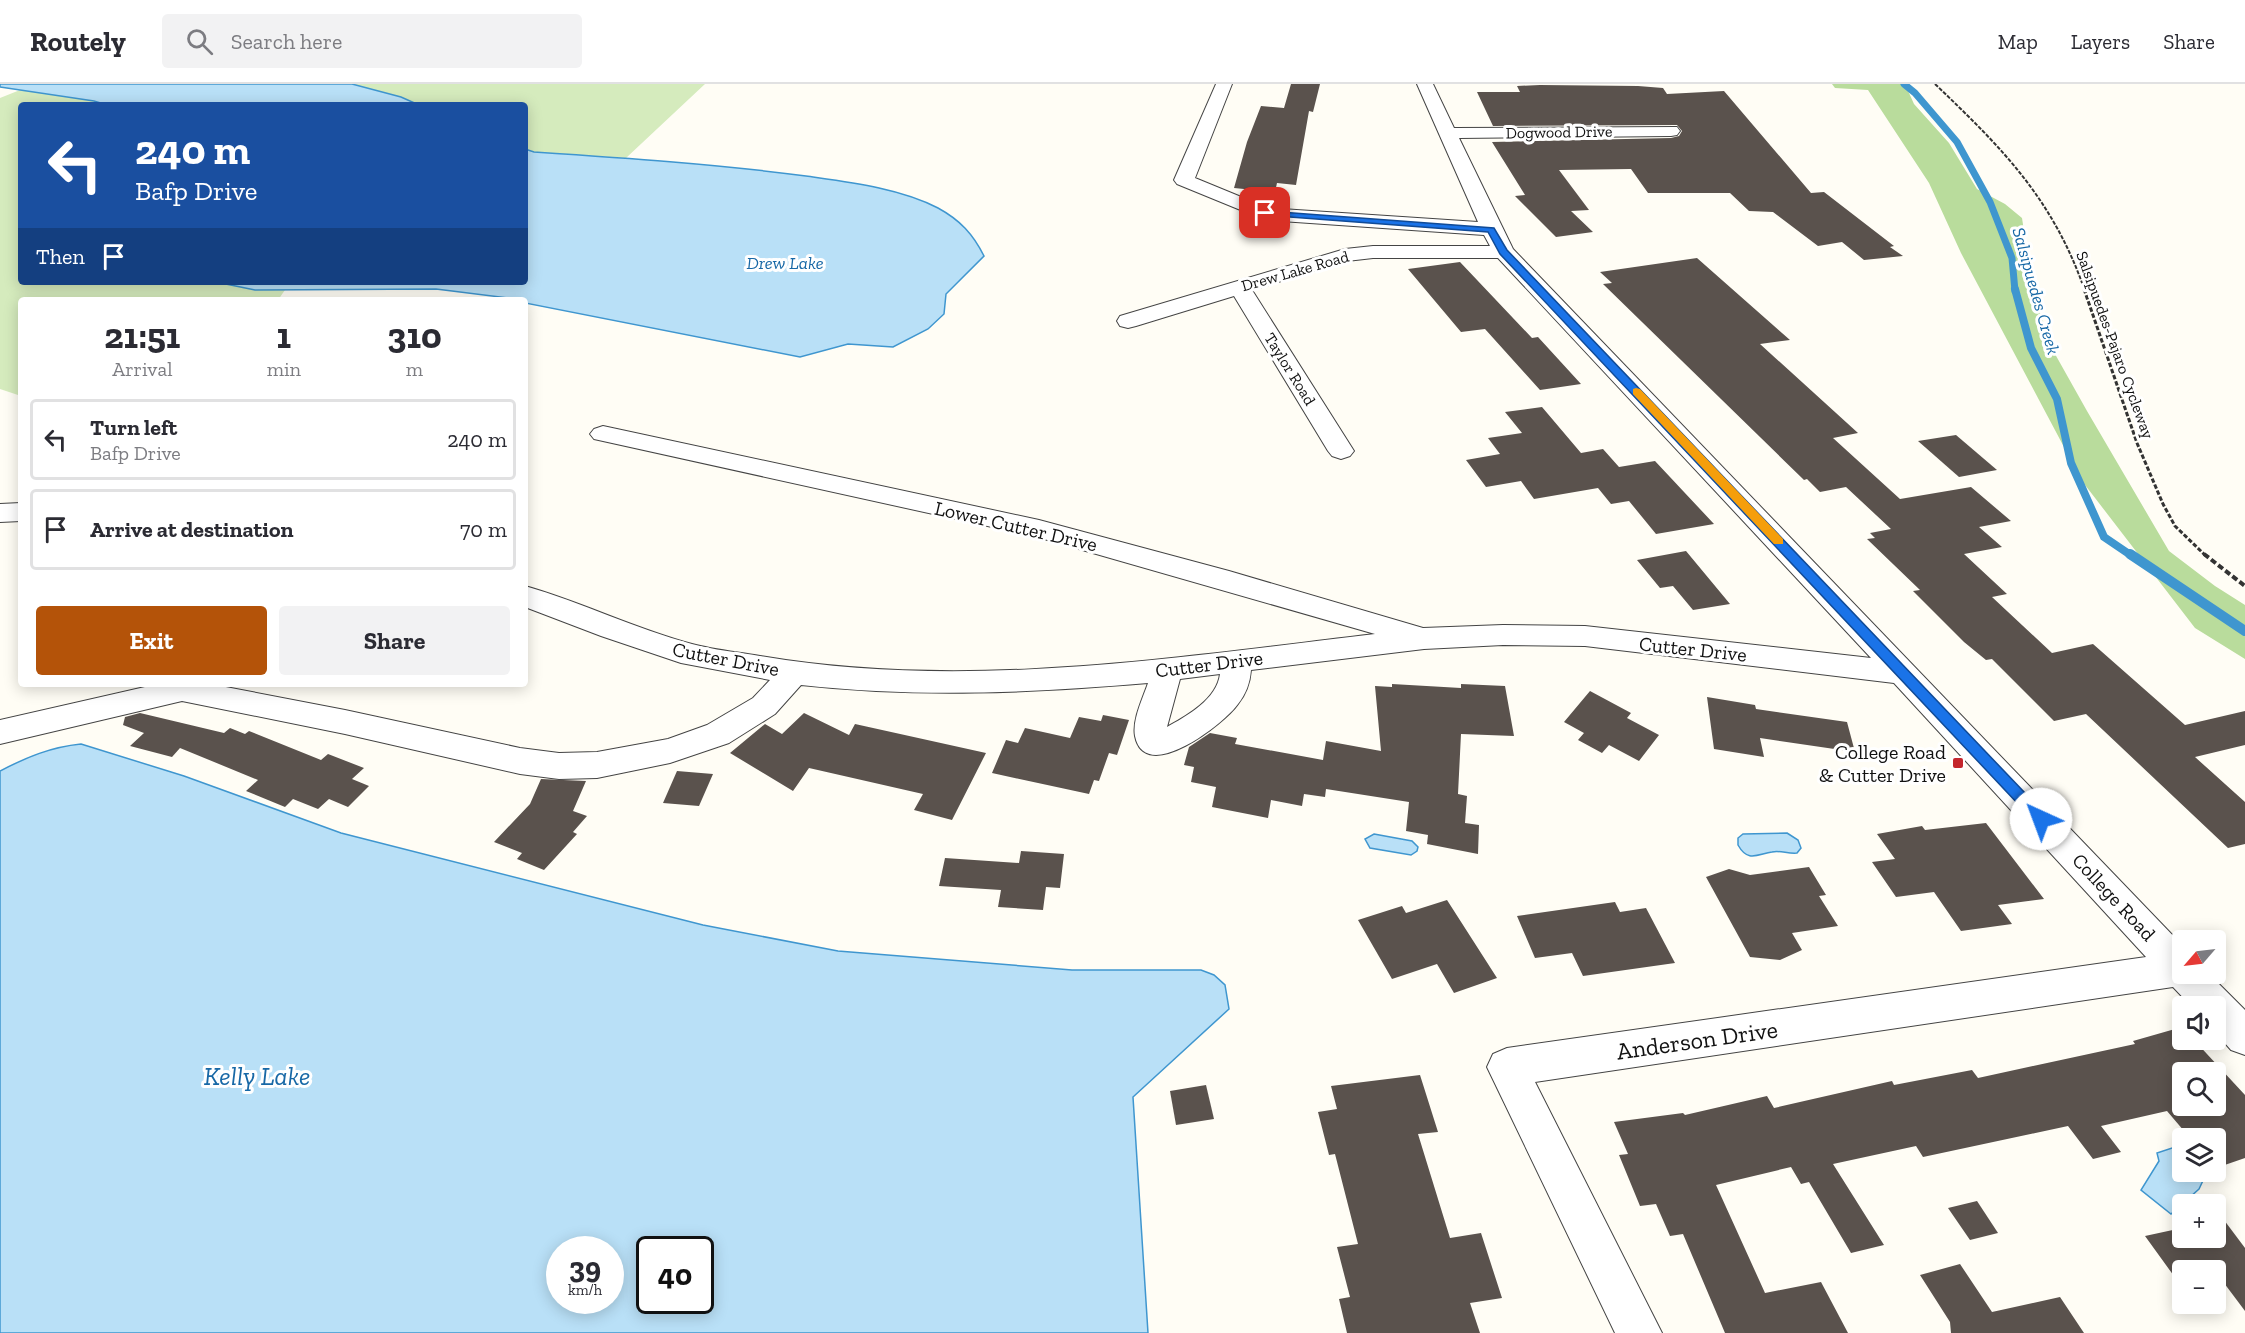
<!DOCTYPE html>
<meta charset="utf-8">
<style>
:root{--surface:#fff;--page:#f2f2f3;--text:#2b2b33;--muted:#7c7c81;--line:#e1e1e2;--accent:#b45309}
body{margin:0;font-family:"Zilla Slab",serif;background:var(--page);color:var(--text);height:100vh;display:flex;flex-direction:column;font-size:22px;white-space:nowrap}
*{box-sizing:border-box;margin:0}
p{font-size:20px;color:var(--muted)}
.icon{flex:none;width:33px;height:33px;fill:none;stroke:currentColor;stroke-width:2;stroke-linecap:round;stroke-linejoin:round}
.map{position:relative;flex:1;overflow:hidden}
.panel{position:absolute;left:18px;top:213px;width:510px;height:390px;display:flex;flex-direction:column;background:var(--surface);border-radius:6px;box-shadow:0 3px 15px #0003}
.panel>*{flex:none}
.top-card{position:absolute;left:18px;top:18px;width:510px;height:183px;border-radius:6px;box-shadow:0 3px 15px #0003;background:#1a4fa0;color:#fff;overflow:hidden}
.needle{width:39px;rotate:242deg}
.fabs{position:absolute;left:2172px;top:846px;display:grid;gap:12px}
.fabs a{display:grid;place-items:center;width:54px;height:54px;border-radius:6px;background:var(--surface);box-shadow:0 3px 15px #0003;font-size:30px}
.speed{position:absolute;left:546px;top:1152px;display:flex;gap:12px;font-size:30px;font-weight:700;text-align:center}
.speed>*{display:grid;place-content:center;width:78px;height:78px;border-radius:50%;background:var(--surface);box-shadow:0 3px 15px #0003;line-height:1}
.speed small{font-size:15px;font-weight:400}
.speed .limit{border:3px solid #111;border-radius:9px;background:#fff;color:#111}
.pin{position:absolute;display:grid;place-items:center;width:51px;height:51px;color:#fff;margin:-26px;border-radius:12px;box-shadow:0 3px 9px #0006}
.me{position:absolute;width:66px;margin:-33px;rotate:317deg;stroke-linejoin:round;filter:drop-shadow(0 0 4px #0008)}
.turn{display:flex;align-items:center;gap:21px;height:126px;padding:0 18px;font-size:27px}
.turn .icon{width:78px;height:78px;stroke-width:2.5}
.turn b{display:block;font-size:42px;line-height:51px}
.then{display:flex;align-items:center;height:57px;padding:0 18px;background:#0003;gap:12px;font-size:22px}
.eta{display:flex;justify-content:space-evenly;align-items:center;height:102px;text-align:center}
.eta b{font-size:36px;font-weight:700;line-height:42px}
.action{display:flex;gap:12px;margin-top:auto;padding:12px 18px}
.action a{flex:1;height:69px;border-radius:6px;background:var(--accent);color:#fff;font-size:24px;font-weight:700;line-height:69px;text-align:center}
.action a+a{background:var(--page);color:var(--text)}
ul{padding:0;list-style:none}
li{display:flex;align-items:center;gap:18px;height:81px;margin:0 12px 9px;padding:0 6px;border:3px solid var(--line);border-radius:6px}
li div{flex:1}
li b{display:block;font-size:22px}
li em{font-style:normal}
header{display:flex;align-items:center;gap:36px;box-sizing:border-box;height:84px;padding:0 30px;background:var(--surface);border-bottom:2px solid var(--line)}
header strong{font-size:28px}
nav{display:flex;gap:33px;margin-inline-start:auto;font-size:21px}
.search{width:420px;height:54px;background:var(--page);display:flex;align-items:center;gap:15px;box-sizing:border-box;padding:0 21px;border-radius:6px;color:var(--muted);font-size:22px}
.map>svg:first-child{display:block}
.green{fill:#d5ebbd}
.forest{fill:#b9dc9c}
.water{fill:#b9e0f7;stroke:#3f96cf;stroke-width:1.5;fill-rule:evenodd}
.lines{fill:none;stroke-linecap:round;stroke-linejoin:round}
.stream-far2{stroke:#3f96cf;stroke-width:7}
.stream-far1{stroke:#3f96cf;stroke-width:8}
.stream{stroke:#3f96cf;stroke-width:10}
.building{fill:#5a524d;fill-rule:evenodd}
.minor-casing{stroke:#444;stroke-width:2}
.path-far2{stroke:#333;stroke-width:2;stroke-dasharray:4 1.5;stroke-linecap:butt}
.path-far1{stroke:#333;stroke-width:3;stroke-dasharray:4.5 2;stroke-linecap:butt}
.path{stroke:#333;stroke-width:4;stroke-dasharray:6 3;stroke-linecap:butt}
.minor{fill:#fff;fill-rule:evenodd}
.route{fill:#1a73e8;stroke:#114b97;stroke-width:1.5}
.slow{fill:#f59e0b}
.poi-dot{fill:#c4262e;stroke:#fff;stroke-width:2}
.labels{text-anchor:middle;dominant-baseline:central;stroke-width:6;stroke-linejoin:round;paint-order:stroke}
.far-street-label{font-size:16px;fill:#111;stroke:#fff}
.far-water-label{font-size:18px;font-style:italic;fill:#1768a6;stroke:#fff}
.street-label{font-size:20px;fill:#111;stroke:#fff}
.poi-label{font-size:20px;fill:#111;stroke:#fff;text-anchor:end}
.near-street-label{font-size:24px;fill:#111;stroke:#fff}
.near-water-label{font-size:26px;font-style:italic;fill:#1768a6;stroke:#fff}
</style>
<header>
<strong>Routely</strong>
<div class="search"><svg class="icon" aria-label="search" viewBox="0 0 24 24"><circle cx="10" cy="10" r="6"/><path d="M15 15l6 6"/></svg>Search here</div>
<nav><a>Map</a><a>Layers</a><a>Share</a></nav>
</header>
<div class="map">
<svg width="2245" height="1249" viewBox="0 0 2245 1249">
<rect width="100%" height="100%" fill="#fffdf5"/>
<g class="green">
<path d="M352,0H705L626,74L533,68L525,65V21H419L401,13Z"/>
<path d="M20,6L94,17L107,21H21V198H216L255,206H285L278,216H21V312L0,305V14Z"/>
</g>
<path class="forest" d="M1832,0H1905L1914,20L1949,59L1977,105L2005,120L2022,134L2034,212L2055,270L2087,327L2169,467L2215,502L2245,521V575L2195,544L2082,397L1961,169L1929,99L1868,6L1835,4Z"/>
<g class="water">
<path d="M0,0H352L401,13L419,21H107L94,17L0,3Z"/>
<path d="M525,65L534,68C625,74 715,80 806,92C848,98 900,104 938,124C960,136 973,150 984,172L946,210L944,230L928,245L893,263L848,260L800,273L525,219V216L436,205L255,206L216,198H525Z"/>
<path d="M81,660L184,692L341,749L703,841L838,867L1072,886H1201L1214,891L1225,901L1229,925L1133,1013L1148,1249H0V687C27,673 51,663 81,660ZM560,1166H610V1216H560ZM650,1166H700V1216H650Z"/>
<path d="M1787,749L1798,756L1801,764L1797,769C1788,770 1780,766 1772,768C1758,770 1748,779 1738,761V754L1743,750Z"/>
<path d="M1374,750L1412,757L1418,763L1417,767L1411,771L1370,764L1365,755Z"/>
<path d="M2175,1063L2182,1068V1088H2207L2199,1105L2171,1130L2141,1106L2159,1077L2157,1069Z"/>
</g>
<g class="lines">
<path class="stream-far2" d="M1904,0L1915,9L1957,58L1990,118L2012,174L2015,207"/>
<path class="stream-far1" d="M2015,205L2031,264L2057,315L2071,379L2104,453L2132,472"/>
<path class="stream" d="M2130,470L2245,547"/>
</g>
<g class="building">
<path d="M1291,0H1320L1313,28L1309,27L1296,101L1277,99L1275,108L1234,104L1247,58L1261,22L1284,24Z"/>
<path d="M1540,1L1638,2L1663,4L1667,10L1724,7L1811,109L1824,108L1894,162L1890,163L1903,172L1864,176L1842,158L1818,162L1773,128L1749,127L1730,109H1648L1631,85L1559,86L1589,126L1571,127L1593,148L1556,153L1515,112L1525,111L1492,58L1671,54L1679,52L1682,47L1677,41L1493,42L1477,8H1520L1517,2Z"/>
<path d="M1697,174L1790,256L1760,260L1858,349L1833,354L1900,415L1971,403L2011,437L1979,443L2002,463L1964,470L2007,510L1992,513L2052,569L2093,560L2185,641L2245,627V661L2195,673L2245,718V760L2228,764L2086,630L2054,637L1992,575L1986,576L1964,558L1913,507L1920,506L1867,455L1875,454L1870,449L1891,445L1846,403L1820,408L1807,395L1804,396L1603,200L1612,199L1600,188Z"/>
<path d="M1460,178L1532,254L1538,253L1581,300L1540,306L1485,245L1461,248L1408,185Z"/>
<path d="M1542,323L1581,369L1603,365L1619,383L1655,377L1714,440L1656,450L1629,417L1611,420L1598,404L1534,415L1521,397L1486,403L1466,376L1500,370L1488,354L1522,349L1505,328Z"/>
<path d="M1956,351L1997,386L1959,393L1918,357Z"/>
<path d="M1686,467L1730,520L1693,526L1673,502L1660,504L1637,476Z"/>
<path d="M1392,600L1461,604V600L1505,602L1514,652L1461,650L1458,710L1467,712L1465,739L1479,741L1478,770L1427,760L1428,751L1406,747L1409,718L1326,705L1325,713L1304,710L1302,722L1271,716L1268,734L1212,723L1216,703L1191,698L1194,683L1184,681L1189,663L1210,649L1237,654L1235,660L1323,676L1326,657L1381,667L1375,602L1392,603Z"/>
<path d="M1590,607L1631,629L1627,634L1659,651L1639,677L1609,661L1602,669L1578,656L1584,649L1564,638Z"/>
<path d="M1707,613L1755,621L1756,625L1847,638L1855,668L1760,654L1764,673L1714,665Z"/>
<path d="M140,629L224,649L230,644L245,650L249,647L321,676L328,670L364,684L352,695L369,702L348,723L329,715L318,725L293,715L285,723L246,707L258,696L180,664L172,673L130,662L144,649L123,641L125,633Z"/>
<path d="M804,629L849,651L855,640L986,669L952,736L914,726L923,710L809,684L793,707L730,669L765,640L782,650Z"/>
<path d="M1103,631L1129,636L1117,671L1109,669L1099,697L1094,696L1089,710L992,689L1006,656L1018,659L1025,644L1070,654L1079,633L1101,637Z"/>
<path d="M677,687L713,690L699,722L663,719Z"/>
<path d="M541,695L586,697L573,727L587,732L573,748L577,750L544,786L517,775L522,769L494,758L530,720Z"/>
<path d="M1986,739L2044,815L1998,821L2012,840L1961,847L1934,808L1896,813L1872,778L1895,775L1877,750L1922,742L1925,746Z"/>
<path d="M1021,767L1064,770L1060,804L1046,803L1043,826L998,823L1001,806L939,802L945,774L1019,779Z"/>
<path d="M1809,783L1826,811L1819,812L1838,842L1792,849L1802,866L1780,876L1750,873L1706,793L1729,785L1750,791Z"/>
<path d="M1447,816L1497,894L1454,909L1437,880L1392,895L1358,836L1402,822L1406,829Z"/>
<path d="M1615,818L1620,828L1646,824L1675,879L1583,892L1572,869L1535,874L1517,832Z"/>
<path d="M2182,943V956H2194L2245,1011V1074L2216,1084V1054H2190L2167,1027L2101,1042L2121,1068L2093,1075L2068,1042L1923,1073L1916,1062L1833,1080L1884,1161L1851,1169L1809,1098L1801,1100L1791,1083L1716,1101L1765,1209L1821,1198L1848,1249H1725L1683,1150L1670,1152L1656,1120L1640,1122L1619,1071L1628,1070L1614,1038L1683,1029L1685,1031L1767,1012L1774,1024L1892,997L1894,1001L1972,986L1978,994L2135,960L2133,957ZM2182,988H2216V1022H2182Z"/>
<path d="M1420,991L1438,1048L1418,1050L1450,1154L1481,1149L1502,1214L1470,1219L1480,1249H1347L1339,1215L1350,1213L1337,1163L1358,1160L1335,1070L1329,1071L1318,1028L1337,1025L1331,1002Z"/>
<path d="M1206,1001L1214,1035L1176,1041L1170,1007Z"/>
<path d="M1977,1117L1998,1149L1970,1156L1948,1124Z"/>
<path d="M2224,1136L2245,1164V1227L2218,1191L2216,1192V1186H2182V1198L2179,1199L2145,1152L2182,1144V1154H2216V1138Z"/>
<path d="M1960,1180L1992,1228L2060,1213L2084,1249H1951L1950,1238L1920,1191Z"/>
</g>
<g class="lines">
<g class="minor-casing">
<g id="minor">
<path d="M1216,0H1232L1195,94L1268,124L1478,138L1417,0H1433L1454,44L1677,43L1680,47L1677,51L1671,52L1459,54L1513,165L2182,861V890H2209L2245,926V971L2231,966L2216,949V922H2191L2173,903L1535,998L1662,1249H1615L1487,983L1493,970L1507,964L2146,873L1894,599L1585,562L1503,561L1424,565L1251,586C1250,599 1246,610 1238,620C1225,639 1145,702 1135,652C1132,636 1143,614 1148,599C1030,609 920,614 801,601L775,630L729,659L670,679L597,694L559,695L520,690L345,650L182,617L0,660V636L158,600H210L345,626L520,664L559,669L597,668L668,655L707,641L753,614L770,596L681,579L601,552L525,523V502C582,518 635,545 692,560C714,566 737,568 760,572C964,607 1171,574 1375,550L1037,453L594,355L590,350L594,345L603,342L1039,436L1229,487L1423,544L1503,541L1585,542L1871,574L1498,174H1373L1347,177L1252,206L1354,367L1350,372L1341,375L1332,372L1328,367L1234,212L1136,242L1128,244L1120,242L1117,237L1120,232L1345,165L1373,162H1490L1484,151L1265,136L1177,100L1174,96ZM1220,590C1217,615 1187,632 1167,643L1180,595Z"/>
<path d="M21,419V437L0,438V420Z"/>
</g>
</g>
<path class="path-far2" d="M1935,0C2003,65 2053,115 2085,207"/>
<path class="path-far1" d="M2084,205L2137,359L2163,420L2175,442L2206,472"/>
<path class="path" d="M2204,470L2245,502"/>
<use href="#minor" class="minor"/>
</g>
<path class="route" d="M1265,127L1494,144L1507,166L2046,731L2048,735L2046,739H2036L1500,170L1488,148L1262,131V128Z"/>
<path class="slow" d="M1636,304L1640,305L1783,455V460H1774L1633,310V305Z"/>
<rect class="poi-dot" x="1952" y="673" width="12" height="12" rx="3"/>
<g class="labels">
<g class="far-street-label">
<text transform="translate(1559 48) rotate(-1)">Dogwood Drive</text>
<text transform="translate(1295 187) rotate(-16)">Drew Lake Road</text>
<text transform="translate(2115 261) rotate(70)">Salsipuedes-Pajaro Cycleway</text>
<text transform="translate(1290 285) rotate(58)">Taylor Road</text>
</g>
<g class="far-water-label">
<text x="785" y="179">Drew Lake</text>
<text transform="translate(2036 207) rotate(74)">Salsipuedes Creek</text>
</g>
<g class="street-label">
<text transform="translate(1016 442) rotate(13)">Lower Cutter Drive</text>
<text transform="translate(1693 565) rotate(6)">Cutter Drive</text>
<text transform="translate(726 575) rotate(11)">Cutter Drive</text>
<text transform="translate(1209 580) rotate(-7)">Cutter Drive</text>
<text transform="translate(2114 813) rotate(47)">College Road</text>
</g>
<g class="poi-label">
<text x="1946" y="668">College Road<tspan x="1946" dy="23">&amp; Cutter Drive</tspan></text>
</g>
<g class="near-street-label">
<text transform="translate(1697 956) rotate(-8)">Anderson Drive</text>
</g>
<g class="near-water-label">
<text x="257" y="992">Kelly Lake</text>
</g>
</g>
</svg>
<div class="fabs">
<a><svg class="needle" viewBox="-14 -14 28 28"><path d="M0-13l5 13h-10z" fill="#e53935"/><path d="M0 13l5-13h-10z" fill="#7c7c81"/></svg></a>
<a><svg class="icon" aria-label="sound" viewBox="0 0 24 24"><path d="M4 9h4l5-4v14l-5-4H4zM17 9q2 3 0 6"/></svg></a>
<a><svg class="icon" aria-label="search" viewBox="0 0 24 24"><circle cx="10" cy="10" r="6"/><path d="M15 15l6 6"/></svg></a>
<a><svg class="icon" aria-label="layers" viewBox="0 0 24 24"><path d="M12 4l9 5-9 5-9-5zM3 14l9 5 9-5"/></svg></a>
<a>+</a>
<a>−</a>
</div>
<div class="speed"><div>39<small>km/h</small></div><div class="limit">40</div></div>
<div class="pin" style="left:1265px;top:129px;background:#d93025"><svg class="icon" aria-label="arrive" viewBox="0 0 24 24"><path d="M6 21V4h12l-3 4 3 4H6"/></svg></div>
<svg class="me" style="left:2041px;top:735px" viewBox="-20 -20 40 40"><circle r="19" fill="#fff"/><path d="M0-13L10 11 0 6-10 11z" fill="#1a73e8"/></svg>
<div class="top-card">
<div class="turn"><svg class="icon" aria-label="left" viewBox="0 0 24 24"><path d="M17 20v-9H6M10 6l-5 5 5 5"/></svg><div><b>240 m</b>Bafp Drive</div></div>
<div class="then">Then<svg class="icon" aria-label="arrive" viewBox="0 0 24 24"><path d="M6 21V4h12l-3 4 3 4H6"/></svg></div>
</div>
<section class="panel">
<div class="eta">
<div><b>21:51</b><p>Arrival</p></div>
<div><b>1</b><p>min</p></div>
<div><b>310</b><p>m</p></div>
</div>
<ul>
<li><svg class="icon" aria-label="left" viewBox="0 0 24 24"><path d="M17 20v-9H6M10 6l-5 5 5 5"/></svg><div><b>Turn left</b><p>Bafp Drive</p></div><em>240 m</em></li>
<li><svg class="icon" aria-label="arrive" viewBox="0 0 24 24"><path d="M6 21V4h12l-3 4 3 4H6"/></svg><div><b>Arrive at destination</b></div><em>70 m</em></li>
</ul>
<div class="action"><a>Exit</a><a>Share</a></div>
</section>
</div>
